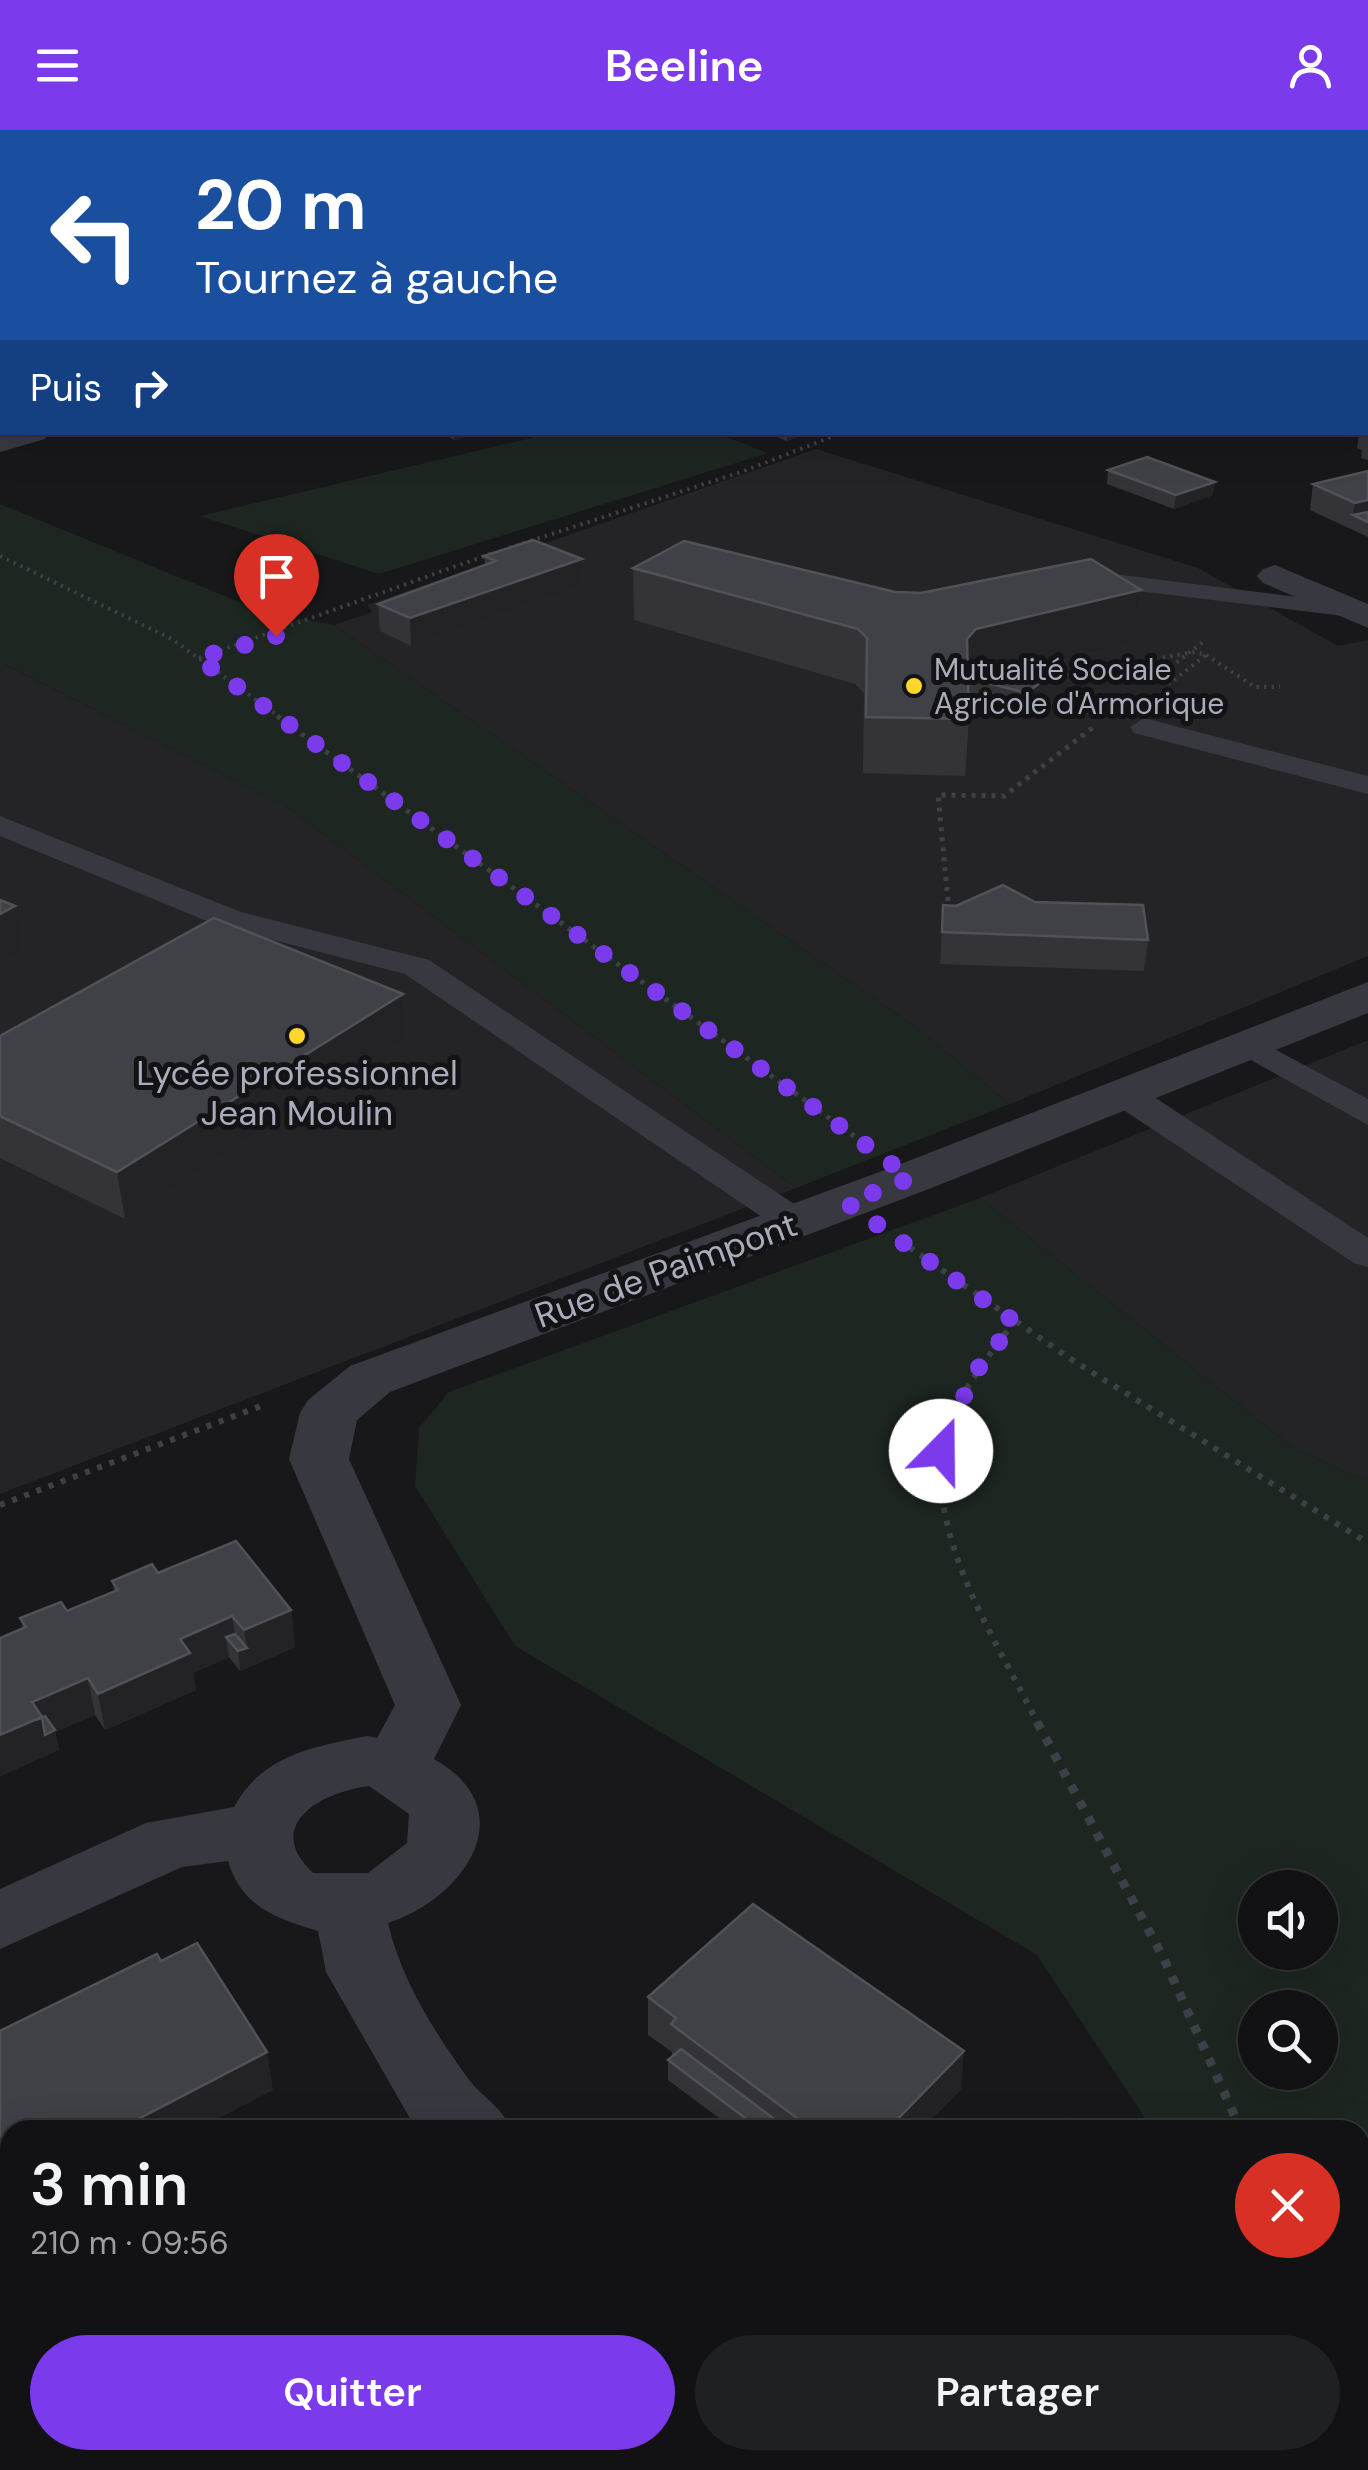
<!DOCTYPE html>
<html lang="fr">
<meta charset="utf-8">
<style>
:root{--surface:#121214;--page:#1f2022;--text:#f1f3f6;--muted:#9c9ea0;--line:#313234;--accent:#7c3aed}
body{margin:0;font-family:"DM Sans",sans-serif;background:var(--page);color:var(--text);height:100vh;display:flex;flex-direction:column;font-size:38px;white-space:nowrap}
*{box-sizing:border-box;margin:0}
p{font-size:32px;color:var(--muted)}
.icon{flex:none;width:55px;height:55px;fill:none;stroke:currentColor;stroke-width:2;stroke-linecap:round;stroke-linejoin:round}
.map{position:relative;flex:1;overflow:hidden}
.side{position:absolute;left:0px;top:1990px;width:1370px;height:350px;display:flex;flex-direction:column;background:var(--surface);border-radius:30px 30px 0 0;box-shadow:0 10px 40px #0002,0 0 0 2px var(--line)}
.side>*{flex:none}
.hud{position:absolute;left:0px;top:0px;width:1370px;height:305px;box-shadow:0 10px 40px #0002,0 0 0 2px var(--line);background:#1a4fa0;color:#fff;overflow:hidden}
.fabs{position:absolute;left:1238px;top:1740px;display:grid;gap:20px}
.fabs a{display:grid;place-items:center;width:100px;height:100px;border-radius:50%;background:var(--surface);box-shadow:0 10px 40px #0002,0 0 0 2px var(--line);font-size:50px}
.pin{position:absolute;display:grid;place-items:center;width:85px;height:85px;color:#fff;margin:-102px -42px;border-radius:50% 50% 50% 0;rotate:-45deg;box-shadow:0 0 10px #0007}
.pin .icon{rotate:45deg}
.me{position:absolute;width:110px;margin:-55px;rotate:22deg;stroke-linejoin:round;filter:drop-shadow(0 0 8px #0008)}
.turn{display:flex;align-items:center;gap:35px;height:210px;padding:0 30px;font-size:45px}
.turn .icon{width:130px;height:130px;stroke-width:2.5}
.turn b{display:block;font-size:70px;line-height:85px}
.then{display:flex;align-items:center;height:95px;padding:0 30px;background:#0003;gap:20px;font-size:38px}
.round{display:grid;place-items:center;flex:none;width:105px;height:105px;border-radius:52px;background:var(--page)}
.overview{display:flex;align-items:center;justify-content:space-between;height:170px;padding:0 30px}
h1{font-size:60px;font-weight:600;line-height:75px}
.cta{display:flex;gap:20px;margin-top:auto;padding:20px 30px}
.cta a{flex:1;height:115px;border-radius:60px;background:var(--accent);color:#fff;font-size:40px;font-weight:600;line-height:115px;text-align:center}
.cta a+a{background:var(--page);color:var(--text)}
header{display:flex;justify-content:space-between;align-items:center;height:130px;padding:0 30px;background:var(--accent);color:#fff;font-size:45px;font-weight:600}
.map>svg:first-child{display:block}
.built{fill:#242427}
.green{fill:#1d2620;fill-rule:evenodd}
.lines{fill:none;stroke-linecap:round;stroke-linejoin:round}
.path-far3{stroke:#3e3f47;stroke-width:4;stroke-dasharray:2.5 5;stroke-linecap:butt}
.path-far2{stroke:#3e3f47;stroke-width:5;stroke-dasharray:4 6;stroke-linecap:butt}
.path-far1{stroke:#3e3f47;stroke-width:6;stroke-dasharray:5 8;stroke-linecap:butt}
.path{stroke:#3e3f47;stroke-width:9;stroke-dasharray:8 10;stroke-linecap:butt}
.lane{fill:#383840;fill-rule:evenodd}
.street{fill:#383840;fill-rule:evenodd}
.wall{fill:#343438}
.shaded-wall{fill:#232326}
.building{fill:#404146;stroke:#515258;stroke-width:2.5}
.route{stroke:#7c3aed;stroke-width:18;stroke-dasharray:0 32.4}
.poi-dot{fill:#ffd62b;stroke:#131315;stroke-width:4}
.labels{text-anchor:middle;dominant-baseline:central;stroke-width:10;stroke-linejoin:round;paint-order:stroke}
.far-poi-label{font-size:30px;fill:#a9acbb;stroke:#131315;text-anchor:start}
.poi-label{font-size:35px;fill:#a9acbb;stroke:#131315}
.street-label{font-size:35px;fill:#a9acbb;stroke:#131315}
</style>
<header><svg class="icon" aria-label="menu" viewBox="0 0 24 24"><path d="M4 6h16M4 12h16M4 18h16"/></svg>Beeline<svg class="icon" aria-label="person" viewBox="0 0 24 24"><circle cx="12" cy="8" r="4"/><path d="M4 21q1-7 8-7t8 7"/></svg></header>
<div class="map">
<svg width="1368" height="2340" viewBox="0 0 1368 2340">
<rect width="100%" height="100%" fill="#18181a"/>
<g class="built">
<path d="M0,0H999L1015,2H2V101Z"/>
<path d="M816,319L1198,438L1338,516L1368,510V826L1010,974L916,897L334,495L372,482L367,475Z"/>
<path d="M0,532L284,675L796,1058L0,1364Z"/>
<path d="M1368,910V1352L1292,1317L980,1068Z"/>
</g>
<g class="green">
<path d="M553,303H716L768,323L379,444L200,386Z"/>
<path d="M0,374L264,482L334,495L916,897L1010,974L796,1058L284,675L0,532Z"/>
<path d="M980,1068L1292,1317L1368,1352V2322L1360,2310V2000H1153L1037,1825L515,1516L415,1356L419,1298L449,1262ZM1255,1758H1320V1822H1255ZM1255,1878H1320V1942H1255Z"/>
</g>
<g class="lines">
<g class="path-far3">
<path d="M509,418L744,341L844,302"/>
<path d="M0,426L172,509L281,588"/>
<path d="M1206,525L1255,557H1280"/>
<path d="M199,528L493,423"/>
<path d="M1037,549L1195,522L1206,525L1169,554"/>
<path d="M1153,551L1204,511"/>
<path d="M1029,568L1095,584"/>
</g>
<g class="path-far2">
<path d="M277,586L858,1009"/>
<path d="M948,771L938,665L1004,666L1096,595"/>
</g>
<g class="path-far1">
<path d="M899,1110L1069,1228L1368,1413"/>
<path d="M1015,1191C990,1223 944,1282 941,1324C934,1420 997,1511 1038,1594"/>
<path d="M0,1375L261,1276"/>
</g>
<g class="path">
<path d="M1037,1592L1164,1829L1241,2000"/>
<path d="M1360,2212L1368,2223"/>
</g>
<g class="lane">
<rect x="0" y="82" width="2" height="11"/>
<path d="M1106,443L1362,475L1368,477V489L1097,456L1093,451L1097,446Z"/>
<path d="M1144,588L1368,646V664L1134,603L1130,597Z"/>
<path d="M0,686L241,782L429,830L809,1084L814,1092L809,1100H781L405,844L219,796L0,706Z"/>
<path d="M1250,906L1368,969V995L1238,923L1233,916L1238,909Z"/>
<path d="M1126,954L1139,957L1368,1108V1137L1354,1133L1113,973L1108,965L1113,957Z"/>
</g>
<g class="street">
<path d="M1208,0H1245L1246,2H1209Z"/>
<path d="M49,302L45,309L0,322V303Z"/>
<path d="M1275,435L1368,474V498L1263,453L1257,446L1263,439Z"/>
<path d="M1368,852V883L929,1059L390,1262L357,1290L349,1329L461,1575L434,1629C526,1681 463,1769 388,1793C401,1849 433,1900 467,1947C482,1968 499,1973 512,2000L415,1997L326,1842L318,1801C275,1788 242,1777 228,1731L182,1737L0,1819V1759L146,1693L234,1677C262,1625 313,1617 367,1606L377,1608L395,1575L289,1329L300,1283L308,1270L350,1236L893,1037ZM369,1656L409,1684L407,1713L368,1743H313C262,1695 321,1662 369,1656Z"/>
<path d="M731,2330H829L824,2340H726Z"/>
</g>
</g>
<g class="wall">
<path d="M0,0H200L204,2H2V59L0,57Z"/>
<path d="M1103,0H1168V2H1102Z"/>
<path d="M442,302H482L454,310Z"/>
<path d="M764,302H812L787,311Z"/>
<path d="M1368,302V330L1361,328L1362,320L1357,318L1359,305Z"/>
<path d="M1108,340L1213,365L1174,379L1107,354Z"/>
<path d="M1368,341V407L1310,380L1313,354Z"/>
<path d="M484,426L582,456L411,516L380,501L378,474L485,435Z"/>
<path d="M633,438L895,462L1141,460L1135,513L1019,542L1046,548L1045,563L1026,578L968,563L969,589L965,646L863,643L864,563L855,554L634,490Z"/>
<path d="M1035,772L1148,810L1144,841L940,834L943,775Z"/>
<path d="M403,864L406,908L125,1089L0,1028V906Z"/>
<path d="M158,1443L291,1480L295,1517L240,1541L229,1527L193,1543L196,1560L105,1600L95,1585L55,1602L59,1620L0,1646V1508L23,1499L20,1488L67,1481L114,1461L112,1451Z"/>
<path d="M161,1831L273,1960L10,2000V2091L0,2072V1901Z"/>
<path d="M648,1867L961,1959L921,2000H735L668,1950V1930L672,1927V1922L648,1905Z"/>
<path d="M137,2330H432L416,2340H142Z"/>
<path d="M1074,2330H1099L1080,2340Z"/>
</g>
<g class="shaded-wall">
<path d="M89,0H142L143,2H64Z"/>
<path d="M317,0H347L329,2H318Z"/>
<path d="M453,302H482L454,310Z"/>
<path d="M787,302H812L787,311Z"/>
<path d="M1215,352L1213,365L1174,379L1176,365Z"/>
<path d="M1368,370V392L1353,385L1355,373Z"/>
<path d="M582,429V456L411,516L410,488Z"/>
<path d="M1141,460L1135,513L980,551L965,547L967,509L976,499Z"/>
<path d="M1046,548L1045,563L1026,578L1027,563Z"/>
<path d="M15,776L22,819L0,831V784Z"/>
<path d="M403,864L406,908L125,1089L117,1042Z"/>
<path d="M291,1480L295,1517L240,1541L238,1521L247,1518L244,1500Z"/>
<path d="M232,1486L237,1521L226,1507L229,1527L193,1543L196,1560L105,1600L98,1564L180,1509Z"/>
<path d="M88,1548L95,1585L55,1602L59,1620L0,1646V1605L32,1572Z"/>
<path d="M964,1921L961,1959L921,2000H887Z"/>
<path d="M267,1922L273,1960L197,2000H117Z"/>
<path d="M10,2055V2085L3,2059Z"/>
<path d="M332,2330H398L381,2340H315Z"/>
<path d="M398,2330H432L416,2340H382Z"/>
<path d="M1082,2330H1099L1080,2340Z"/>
</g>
<g class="building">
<path d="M0,0H89L64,2H2V34L0,32Z"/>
<path d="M150,0H200L204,2H154Z"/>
<path d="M457,0H506L511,2H461Z"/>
<path d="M1198,0H1208L1218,2H1192Z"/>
<path d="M0,136L2,137V180H0Z"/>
<path d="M1147,327L1215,352L1176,365L1108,340Z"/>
<path d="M1368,341V370L1355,373L1313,354Z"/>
<path d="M1368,382V392L1353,385Z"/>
<path d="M533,410L582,429L410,488L378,474L496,431L484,426Z"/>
<path d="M684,411L895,462L921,463L1091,429L1141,460L976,499L967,509L969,589L866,587L867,508L858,499L633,438Z"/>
<path d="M987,534L1046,548L1027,563L968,548V546Z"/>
<path d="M1003,755L1035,772L1143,775L1148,810L942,802L943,775L956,776Z"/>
<path d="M0,770L15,776L0,784Z"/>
<path d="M214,788L403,864L117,1042L0,986V906Z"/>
<path d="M236,1411L291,1480L244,1500L232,1486L223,1490L180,1509L190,1523L98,1564L88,1548L32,1572L42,1587L0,1605V1508L26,1497L20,1488L61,1472L67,1481L118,1460L112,1451L152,1434L158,1443Z"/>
<path d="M235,1504L247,1518L238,1521L226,1507Z"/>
<path d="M45,1586L55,1600L45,1605L42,1587L36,1590Z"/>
<path d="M753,1774L964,1921L887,2000H813L671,1894L676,1888L648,1867Z"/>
<path d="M197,1813L267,1922L117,2000H10V2055L3,2059L0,2053V1901L157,1824L161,1831Z"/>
<path d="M681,1919L789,2000H761L668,1930Z"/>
<path d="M1066,1989L1074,2000H1042Z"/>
<path d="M148,2330H332L315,2340H153Z"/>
<path d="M362,2330H398L382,2340H345Z"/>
<path d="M1151,2330H1280L1288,2340H1132Z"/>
<path d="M24,2333L27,2340H12Z"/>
</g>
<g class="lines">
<path class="route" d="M276,506L198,528L911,1048L847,1073L1015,1192L973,1245L941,1321"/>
</g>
<g class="poi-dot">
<circle cx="914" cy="556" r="10"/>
<circle cx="297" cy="906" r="10"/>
</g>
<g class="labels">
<g class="far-poi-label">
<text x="934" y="539">Mutualité Sociale<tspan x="934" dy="34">Agricole d'Armorique</tspan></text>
</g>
<g class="poi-label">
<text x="297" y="943">Lycée professionnel<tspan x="297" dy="40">Jean Moulin</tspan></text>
</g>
<g class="street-label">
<text transform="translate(666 1140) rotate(-20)">Rue de Paimpont</text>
</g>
</g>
</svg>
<div class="fabs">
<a><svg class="icon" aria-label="sound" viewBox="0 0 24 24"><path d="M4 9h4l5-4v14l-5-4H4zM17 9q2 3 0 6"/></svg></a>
<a><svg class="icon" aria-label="search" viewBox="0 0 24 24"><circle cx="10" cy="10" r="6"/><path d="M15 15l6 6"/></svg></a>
</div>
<div class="pin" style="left:276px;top:506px;background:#d93025"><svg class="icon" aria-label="arrive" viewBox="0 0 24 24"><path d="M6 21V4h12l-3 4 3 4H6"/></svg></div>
<svg class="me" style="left:941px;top:1321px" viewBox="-20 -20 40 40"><circle r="19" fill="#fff"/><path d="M0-13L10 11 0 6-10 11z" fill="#7c3aed"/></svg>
<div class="hud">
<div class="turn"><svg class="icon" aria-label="left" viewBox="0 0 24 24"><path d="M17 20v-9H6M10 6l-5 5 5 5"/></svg><div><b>20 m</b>Tournez à gauche</div></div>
<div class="then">Puis<svg class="icon" aria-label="right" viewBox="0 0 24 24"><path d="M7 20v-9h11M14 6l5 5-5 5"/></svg></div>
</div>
<section class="side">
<div class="overview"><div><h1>3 min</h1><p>210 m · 09:56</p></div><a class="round" style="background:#d93025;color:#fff"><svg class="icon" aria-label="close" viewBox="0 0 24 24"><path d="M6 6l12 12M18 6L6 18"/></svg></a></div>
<div class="cta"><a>Quitter</a><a>Partager</a></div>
</section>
</div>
